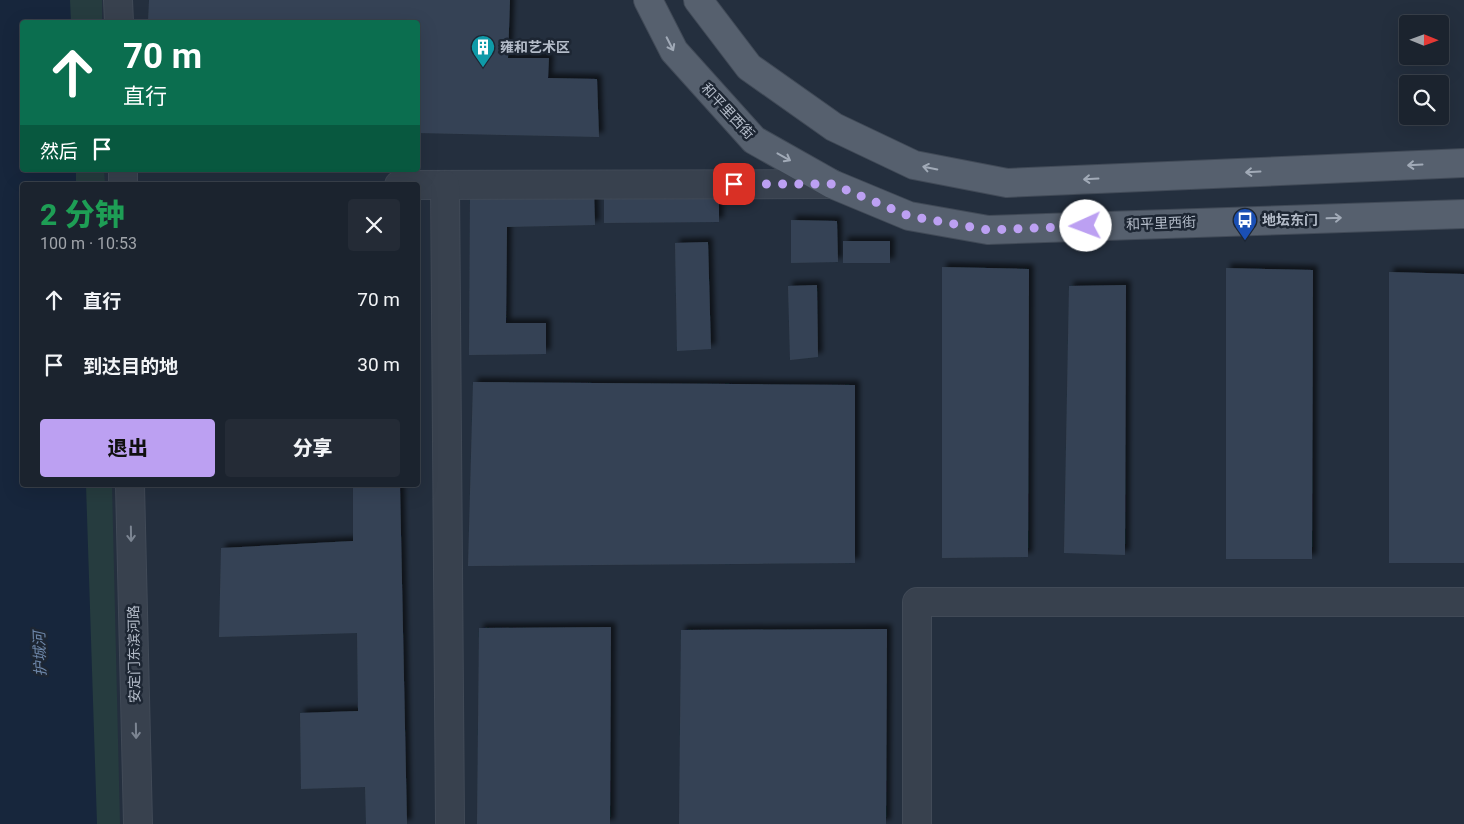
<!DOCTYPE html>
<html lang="zh">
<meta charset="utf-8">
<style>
:root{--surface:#1b232e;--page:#242b36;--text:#f1f3f6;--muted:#a0a4aa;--line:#39404a;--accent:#bca0f2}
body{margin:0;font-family:Roboto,"Noto Sans SC",sans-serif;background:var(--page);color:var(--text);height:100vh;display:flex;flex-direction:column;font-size:19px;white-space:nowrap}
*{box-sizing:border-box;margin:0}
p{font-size:16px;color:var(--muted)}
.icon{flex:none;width:28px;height:28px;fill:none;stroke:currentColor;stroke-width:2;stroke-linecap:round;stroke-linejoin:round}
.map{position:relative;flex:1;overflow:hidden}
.details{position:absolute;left:20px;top:182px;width:400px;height:305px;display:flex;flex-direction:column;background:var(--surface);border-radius:5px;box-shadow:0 5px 20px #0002,0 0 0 1px var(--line)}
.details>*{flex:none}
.hud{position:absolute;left:20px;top:20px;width:400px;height:152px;border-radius:5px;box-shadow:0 5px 20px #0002,0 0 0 1px var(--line);background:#0b6e4f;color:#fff;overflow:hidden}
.needle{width:32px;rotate:91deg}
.fabs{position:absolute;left:1399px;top:15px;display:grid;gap:10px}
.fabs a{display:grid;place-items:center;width:50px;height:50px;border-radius:5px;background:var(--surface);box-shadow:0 5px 20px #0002,0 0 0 1px var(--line);font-size:25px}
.pin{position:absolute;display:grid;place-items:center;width:42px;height:42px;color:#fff;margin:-21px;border-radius:10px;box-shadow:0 2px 8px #0006}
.me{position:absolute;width:55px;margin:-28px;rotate:268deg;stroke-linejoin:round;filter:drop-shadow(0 0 4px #0008)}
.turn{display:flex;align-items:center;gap:18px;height:105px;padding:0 20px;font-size:22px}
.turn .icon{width:65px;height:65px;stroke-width:2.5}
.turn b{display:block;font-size:35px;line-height:42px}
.then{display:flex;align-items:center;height:48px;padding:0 20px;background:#0003;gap:10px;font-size:19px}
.round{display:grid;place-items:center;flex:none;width:52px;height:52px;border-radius:5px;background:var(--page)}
.summary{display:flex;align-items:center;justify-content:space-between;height:85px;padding:0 20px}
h1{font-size:30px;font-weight:800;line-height:38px;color:#1e9e55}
.button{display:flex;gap:10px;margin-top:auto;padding:10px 20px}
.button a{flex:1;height:58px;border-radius:5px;background:var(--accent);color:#111;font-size:20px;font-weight:800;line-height:58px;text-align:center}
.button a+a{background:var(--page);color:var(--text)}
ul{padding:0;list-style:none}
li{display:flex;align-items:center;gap:15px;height:65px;padding:0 20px}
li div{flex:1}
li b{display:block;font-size:19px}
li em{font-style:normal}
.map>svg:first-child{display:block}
.green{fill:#263c3f}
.water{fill:#17263c}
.building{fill:#364354;filter:url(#shadow)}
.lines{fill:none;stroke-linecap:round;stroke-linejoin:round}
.minor-casing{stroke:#414a57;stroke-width:30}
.tertiary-casing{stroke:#414a57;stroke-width:30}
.primary-casing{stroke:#414a57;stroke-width:30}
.minor{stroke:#38414e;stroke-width:28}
.tertiary{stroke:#38414e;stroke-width:28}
.primary{stroke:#56606e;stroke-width:28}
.oneway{stroke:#a1aab7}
.oneway2{stroke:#7c8592}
.route{stroke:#bca0f2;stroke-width:9;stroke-dasharray:0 16.2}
.labels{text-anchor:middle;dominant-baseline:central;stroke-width:5;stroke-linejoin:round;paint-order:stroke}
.poi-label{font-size:14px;font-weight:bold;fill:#b4bcc9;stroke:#1d2633;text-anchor:start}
.street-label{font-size:14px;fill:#b4bcc9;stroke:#1d2633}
.water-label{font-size:15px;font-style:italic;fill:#6d86a8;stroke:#1d2633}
</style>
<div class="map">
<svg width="1464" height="824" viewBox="0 0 1464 824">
<defs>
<filter id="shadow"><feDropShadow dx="4.5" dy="-4.5" stdDeviation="2.5" flood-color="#0009"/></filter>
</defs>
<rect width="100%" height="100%" fill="#242f3e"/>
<path class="green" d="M0,0H102V22H22V170H104L105,185H22V485H112L120,824H0Z"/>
<path class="water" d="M0,0H70L71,22H22V170H76V185H22V485H86L97,824H0Z"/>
<g class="building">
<path d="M149,0H510L508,58H549L548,78L597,79L599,137L418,133V22H148Z"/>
<path d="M594,191L595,225L507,227L506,323H546V354L469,355L470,193Z"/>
<path d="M604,191H719V222L604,223Z"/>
<path d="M791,220L837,221L838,262L791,263Z"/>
<rect x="843" y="241" width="47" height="22"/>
<path d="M708,242L711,349L677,351L675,243Z"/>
<path d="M942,267L1029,269L1028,557L942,558Z"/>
<path d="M1226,268L1313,270L1312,559H1226Z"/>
<path d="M1389,272L1464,274V563H1389Z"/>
<path d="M817,285L818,357L790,360L788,286Z"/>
<path d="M1126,285L1125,555L1064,553L1069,286Z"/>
<path d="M473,382L855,385V563L468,566Z"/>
<path d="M353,485H400L407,824H366L365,787L301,789L300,713L358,711L357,633L219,637L221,548L353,541Z"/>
<path d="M611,627L610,824H477L479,628Z"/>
<path d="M887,629L886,824H679L681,630Z"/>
</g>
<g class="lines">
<g class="minor-casing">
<g id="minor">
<path d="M399,185L832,184"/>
<path d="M445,185L450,824"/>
<path d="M917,824V602H1464"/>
</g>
</g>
<g class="tertiary-casing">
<g id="tertiary">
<path d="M118,0L119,22"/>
<path d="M123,170V185"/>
<path d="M130,485L138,824"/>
</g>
</g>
<g class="primary-casing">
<g id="primary">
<path d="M648,0L674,51L754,140L832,184L909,216L988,230L1464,214"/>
<path d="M698,0L749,67L834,127L914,165L1007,183L1464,163"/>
</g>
</g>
<use href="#minor" class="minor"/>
<use href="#tertiary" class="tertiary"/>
<use href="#primary" class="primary"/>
</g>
<defs><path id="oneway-shaft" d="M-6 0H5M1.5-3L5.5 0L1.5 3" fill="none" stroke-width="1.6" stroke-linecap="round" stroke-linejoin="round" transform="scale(1.25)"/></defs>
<g class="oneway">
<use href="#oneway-shaft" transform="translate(670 44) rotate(63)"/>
<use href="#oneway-shaft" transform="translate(784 157) rotate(29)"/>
<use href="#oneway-shaft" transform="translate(1415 165) rotate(177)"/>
<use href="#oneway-shaft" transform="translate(930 168) rotate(-169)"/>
<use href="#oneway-shaft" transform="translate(1253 172) rotate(177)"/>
<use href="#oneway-shaft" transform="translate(1091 179) rotate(177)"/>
<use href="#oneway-shaft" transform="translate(1334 218) rotate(-2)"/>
</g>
<g class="oneway2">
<use href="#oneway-shaft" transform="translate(131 534) rotate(89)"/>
<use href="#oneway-shaft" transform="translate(136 731) rotate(89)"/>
</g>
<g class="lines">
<path class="route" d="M734,184H832L909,216L988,230L1086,226"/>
</g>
<defs>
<g id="building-pin" transform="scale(1.25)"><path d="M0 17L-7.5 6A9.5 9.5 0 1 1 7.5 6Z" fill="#0f9aa8" stroke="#1d2633"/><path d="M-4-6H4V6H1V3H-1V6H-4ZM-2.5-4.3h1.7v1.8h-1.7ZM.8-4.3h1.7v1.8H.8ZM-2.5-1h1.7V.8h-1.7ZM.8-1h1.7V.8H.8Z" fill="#fff"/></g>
<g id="bus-pin" transform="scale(1.25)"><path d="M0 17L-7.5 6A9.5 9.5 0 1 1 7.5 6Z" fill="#1a4fb4" stroke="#1d2633"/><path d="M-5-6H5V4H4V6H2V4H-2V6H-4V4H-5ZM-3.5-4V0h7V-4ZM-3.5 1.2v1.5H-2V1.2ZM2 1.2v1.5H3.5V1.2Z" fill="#fff"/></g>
</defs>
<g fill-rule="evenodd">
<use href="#building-pin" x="483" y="47"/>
<use href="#bus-pin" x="1245" y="220"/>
</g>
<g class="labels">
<g class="poi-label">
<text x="500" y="47">雍和艺术区</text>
<text x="1262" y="220">地坛东门</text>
</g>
<g class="street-label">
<text transform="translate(728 111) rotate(47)">和平里西街</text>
<text transform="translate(1161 223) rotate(-2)">和平里西街</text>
<text transform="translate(134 654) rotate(-91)">安定门东滨河路</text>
</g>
<g class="water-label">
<text transform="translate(40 654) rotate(-92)">护城河</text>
</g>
</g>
</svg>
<div class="fabs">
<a><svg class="needle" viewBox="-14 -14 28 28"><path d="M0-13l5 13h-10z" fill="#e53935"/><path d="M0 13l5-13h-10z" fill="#a0a4aa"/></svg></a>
<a><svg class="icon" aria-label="search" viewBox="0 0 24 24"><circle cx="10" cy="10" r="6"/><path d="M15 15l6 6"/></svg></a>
</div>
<div class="pin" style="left:734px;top:184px;background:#d93025"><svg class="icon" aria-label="arrive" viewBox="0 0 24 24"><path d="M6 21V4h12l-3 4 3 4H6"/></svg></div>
<svg class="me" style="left:1086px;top:226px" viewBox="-20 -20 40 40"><circle r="19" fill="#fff"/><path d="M0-13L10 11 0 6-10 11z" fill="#bca0f2"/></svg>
<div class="hud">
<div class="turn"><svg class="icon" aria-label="ahead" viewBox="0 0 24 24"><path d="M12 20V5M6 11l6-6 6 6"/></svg><div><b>70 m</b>直行</div></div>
<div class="then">然后<svg class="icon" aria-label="arrive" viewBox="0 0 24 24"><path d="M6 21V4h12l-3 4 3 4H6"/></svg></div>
</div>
<section class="details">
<div class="summary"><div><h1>2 分钟</h1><p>100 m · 10:53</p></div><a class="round"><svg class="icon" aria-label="close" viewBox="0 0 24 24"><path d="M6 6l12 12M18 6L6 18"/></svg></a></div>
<ul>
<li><svg class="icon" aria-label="ahead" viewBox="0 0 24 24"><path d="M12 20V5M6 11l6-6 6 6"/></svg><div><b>直行</b></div><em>70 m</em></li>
<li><svg class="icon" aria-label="arrive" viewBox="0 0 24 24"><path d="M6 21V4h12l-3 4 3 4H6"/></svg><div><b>到达目的地</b></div><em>30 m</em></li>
</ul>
<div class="button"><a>退出</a><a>分享</a></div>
</section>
</div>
